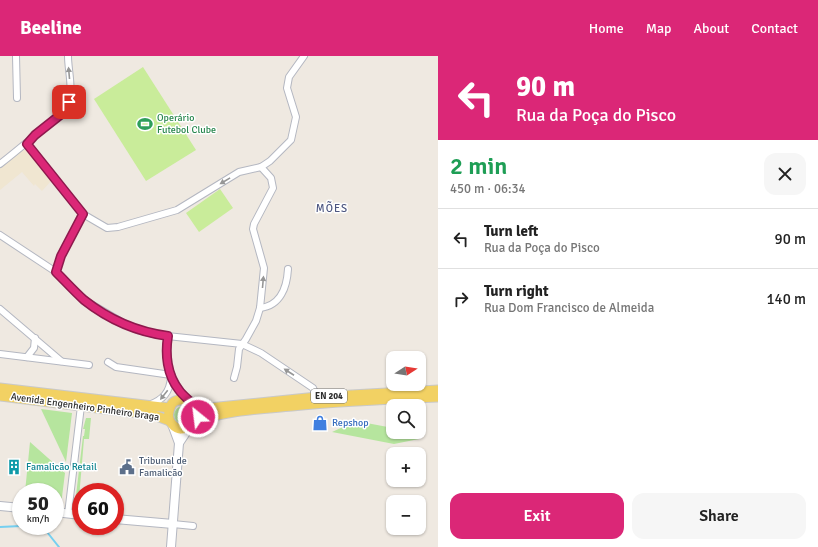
<!DOCTYPE html>
<meta charset="utf-8">
<style>
:root{--surface:#fff;--page:#f6f6f6;--text:#222;--muted:#767676;--line:#e0e0e0;--accent:#db2777}
body{margin:0;font-family:Signika,sans-serif;background:var(--page);color:var(--text);height:100vh;display:flex;flex-direction:column;font-size:15px;white-space:nowrap}
*{box-sizing:border-box;margin:0}
p{font-size:13px;color:var(--muted)}
.icon{flex:none;width:22px;height:22px;fill:none;stroke:currentColor;stroke-width:2;stroke-linecap:round;stroke-linejoin:round}
.map{position:relative;flex:1;overflow:hidden}
.side{display:flex;flex-direction:column;background:var(--surface);width:380px}
.side>*{flex:none}
.guide{background:#db2777;color:#fff;overflow:hidden}
.needle{width:26px;rotate:78deg}
.buttons{position:absolute;left:386px;top:295px;display:grid;gap:8px}
.buttons a{display:grid;place-items:center;width:40px;height:40px;border-radius:8px;background:var(--surface);box-shadow:0 1px 3px #0004;font-size:20px}
.speed{position:absolute;left:12px;top:427px;display:flex;gap:8px;font-size:20px;font-weight:700;text-align:center}
.speed>*{display:grid;place-content:center;width:52px;height:52px;border-radius:50%;background:var(--surface);box-shadow:0 1px 3px #0004;line-height:1}
.speed small{font-size:10px;font-weight:400}
.speed .limit{border:6px solid #d22;background:#fff;color:#111}
.pin{position:absolute;display:grid;place-items:center;width:34px;height:34px;color:#fff;margin:-17px;border-radius:8px;box-shadow:0 2px 6px #0006}
.me{position:absolute;width:44px;margin:-22px;rotate:331deg;stroke-linejoin:round;filter:drop-shadow(0 0 3px #0008)}
.turn{display:flex;align-items:center;gap:14px;height:84px;padding:0 12px;font-size:18px}
.turn .icon{width:52px;height:52px;stroke-width:2.5}
.turn b{display:block;font-size:28px;line-height:34px}
.round{display:grid;place-items:center;flex:none;width:42px;height:42px;border-radius:12px;background:var(--page)}
.overview{display:flex;align-items:center;justify-content:space-between;height:68px;padding:0 12px}
h1{font-size:24px;font-weight:600;line-height:30px;color:#1e9e55}
.primary-button{display:flex;gap:8px;margin-top:auto;padding:8px 12px}
.primary-button a{flex:1;height:46px;border-radius:12px;background:var(--accent);color:#fff;font-size:16px;font-weight:600;line-height:46px;text-align:center}
.primary-button a+a{background:var(--page);color:var(--text)}
ul{padding:0;list-style:none}
li{display:flex;align-items:center;gap:12px;height:60px;padding:0 12px;border-top:1px solid var(--line)}
li div{flex:1}
li b{display:block;font-size:15px}
li em{font-style:normal}
header{display:flex;align-items:center;gap:24px;box-sizing:border-box;height:56px;padding:0 20px;background:var(--accent);color:#fff}
header strong{font-size:19px}
nav{display:flex;gap:22px;margin-inline-start:auto;font-size:14px}
main{display:flex;flex:1;min-height:0}
.map>svg:first-child{display:block}
.education{fill:#f0e6d1}
.green{fill:#b6e59e}
.pitch{fill:#c9ec9a}
.lines{fill:none;stroke-linecap:round;stroke-linejoin:round}
.stream{stroke:#75cff0;stroke-width:2}
.street-casing{stroke:#b4b7c1;stroke-width:8}
.secondary-casing{stroke:#b4b7c1;stroke-width:10}
.primary-casing{stroke:#c9c9c9;stroke-width:11}
.street{stroke:#fff;stroke-width:6}
.secondary{stroke:#fff;stroke-width:8}
.primary{stroke:#f2d163;stroke-width:9}
.oneway{fill:#969696}
.route-casing{stroke:#8e194d;stroke-width:10}
.route{stroke:#db2777;stroke-width:7}
.labels{text-anchor:middle;dominant-baseline:central;stroke-width:3;stroke-linejoin:round;paint-order:stroke}
.shield{fill:#fff;stroke:#6d6d6d;stroke-width:1}
.shield-label{font-size:9px;font-weight:bold;fill:#2e2e2e}
.leisure-label{font-size:10px;fill:#27864d;stroke:#fff;text-anchor:start}
.street-label{font-size:10px;fill:#2e2e2e;stroke:#fff}
.shop-label{font-size:10px;fill:#366cbe;stroke:#fff;text-anchor:start}
.service-label{font-size:10px;fill:#4e5e75;stroke:#fff;text-anchor:start}
.culture-label{font-size:10px;fill:#0d838f;stroke:#fff;text-anchor:start}
.neighbourhood-label{font-size:11px;letter-spacing:1px;fill:#4d5680;stroke:#fff}
</style>
<header>
<strong>Beeline</strong>
<nav><a>Home</a><a>Map</a><a>About</a><a>Contact</a></nav>
</header>
<main>
<div class="map">
<svg width="438" height="491" viewBox="0 0 438 491">
<rect width="100%" height="100%" fill="#efe9e1"/>
<path class="education" d="M25,94L32,97L52,124L42,135L35,128L34,130L22,116L0,134V111L20,95Z"/>
<g class="green">
<circle cx="183" cy="359" r="9"/>
<path d="M41,353L72,357L66,406Z"/>
<path d="M86,362H91L89,383H84L78,454L75,451V448L83,380H84L85,373H83Z"/>
<path d="M356,365L393,372V376H408L419,383L394,388L332,376Z"/>
<path d="M30,386L65,417L61,449H55V436H25Z"/>
</g>
<g class="pitch">
<path d="M143,11L196,94L146,125L94,43Z"/>
<path d="M220,133L233,152L199,176L186,157Z"/>
</g>
<g class="lines">
<g class="stream">
<path d="M38,470L47,476L59,491"/>
<path d="M0,471L21,470"/>
</g>
<g class="street-casing">
<g id="street">
<path d="M16,0L17,42"/>
<path d="M27,87L83,158L107,172L118,171L177,154L239,116L261,111L270,105L291,84L296,61L287,32L289,21L304,0"/>
<path d="M0,108C22,91 42,73 64,56C76,41 68,17 68,0"/>
<path d="M0,179L56,216L86,245L120,265L137,274L158,279L242,288L261,297L313,332L317,341"/>
<path d="M56,216L61,200L83,158"/>
<path d="M260,252C281,250 287,230 288,213"/>
<path d="M0,253L61,305"/>
<path d="M168,280C164,307 171,326 189,345"/>
<path d="M0,298L89,309"/>
<path d="M27,301L34,292L35,282"/>
<path d="M108,306L116,311L171,319"/>
<path d="M234,322L237,311L239,293L246,283L256,265L260,252L264,212L253,173L254,168L273,132L271,122L261,111"/>
<path d="M149,349C163,344 170,336 171,321"/>
<path d="M68,458L81,350"/>
<path d="M173,468L193,470"/>
</g>
</g>
<g class="secondary-casing">
<g id="secondary">
<path d="M172,368L179,387"/>
<path d="M0,450L21,452"/>
<path d="M55,456L81,459"/>
<path d="M115,463L173,468"/>
<path d="M171,491L179,387L189,372"/>
</g>
</g>
<g class="primary-casing">
<g id="primary">
<path d="M0,332L170,352"/>
<path d="M438,334L317,341L209,352C197,350 172,333 169,356C168,360 169,365 172,368C182,380 196,367 208,362C214,360 221,358 228,357C249,353 271,352 292,350C340,345 389,343 438,341"/>
<path d="M0,340L154,359L170,365"/>
</g>
</g>
<use href="#street" class="street"/>
<use href="#secondary" class="secondary"/>
<use href="#primary" class="primary"/>
</g>
<defs><path id="oneway-solid" d="M-6-.8H1V-3.2L6.5 0L1 3.2V.8H-6Z"/></defs>
<g class="oneway">
<use href="#oneway-solid" transform="translate(69 17) rotate(-95)"/>
<use href="#oneway-solid" transform="translate(225 125) rotate(149)"/>
<use href="#oneway-solid" transform="translate(263 226) rotate(-85)"/>
<use href="#oneway-solid" transform="translate(289 316) rotate(-147)"/>
<use href="#oneway-solid" transform="translate(164 339) rotate(128)"/>
</g>
<g class="lines">
<g class="route-casing">
<path id="route" d="M69,46L64,56L35,79L27,88L83,158L61,200L56,216C65,225 74,235 84,244C108,263 138,276 168,280C165,298 167,319 179,334C186,344 198,348 198,361"/>
</g>
<use href="#route" class="route"/>
</g>
<defs>
<g id="stadium-bare" transform="scale(1.2)"><path d="M0-5a6.5 5 0 1 0 0 10a6.5 5 0 1 0 0-10ZM-3.5-1.8h7v3.6h-7Z" fill="#2e9e5b" stroke="#fff" stroke-width="2.5" paint-order="stroke"/></g>
<g id="shop-bare" transform="scale(1.2)"><path d="M-5-2.5h2.3a2.7 3.5 0 0 1 5.4 0H5L5.5 6h-11ZM-1.5-2.5h3a1.5 2.3 0 0 0-3 0Z" fill="#3f7fe0" stroke="#fff" stroke-width="2.5" paint-order="stroke"/></g>
<g id="building-bare" transform="scale(1.2)"><path d="M-4-6H4V6H1V3H-1V6H-4ZM-2.5-4.3h1.7v1.8h-1.7ZM.8-4.3h1.7v1.8H.8ZM-2.5-1h1.7V.8h-1.7ZM.8-1h1.7V.8H.8Z" fill="#0f9aa8" stroke="#fff" stroke-width="2.5" paint-order="stroke"/></g>
<g id="civic-bare" transform="scale(1.2)"><path d="M-.6-6.5H3V-4.5H.6V-3L4-1V1h2V6H-6V1h2V-1L-.6-3ZM-1.2 2.5V6h2.4V2.5Z" fill="#5c6f8a" stroke="#fff" stroke-width="2.5" paint-order="stroke"/></g>
</defs>
<g fill-rule="evenodd">
<use href="#stadium-bare" x="145" y="68"/>
<use href="#shop-bare" x="320" y="367"/>
<use href="#building-bare" x="14" y="411"/>
<use href="#civic-bare" x="127" y="411"/>
</g>
<g class="labels">
<rect class="shield" x="311" y="333" width="36" height="14" rx="3"/>
<g class="shield-label">
<text x="329" y="340">EN 204</text>
</g>
<g class="leisure-label">
<text x="157" y="62">Operário<tspan x="157" dy="12">Futebol Clube</tspan></text>
</g>
<g class="street-label">
<text transform="translate(85 351) rotate(8)">Avenida Engenheiro Pinheiro Braga</text>
</g>
<g class="shop-label">
<text x="332" y="367">Repshop</text>
</g>
<g class="service-label">
<text x="139" y="405">Tribunal de<tspan x="139" dy="12">Famalicão</tspan></text>
</g>
<g class="culture-label">
<text x="26" y="411">Famalicão Retail</text>
</g>
<g class="neighbourhood-label">
<text x="332" y="152">MÕES</text>
</g>
</g>
</svg>
<div class="buttons">
<a><svg class="needle" viewBox="-14 -14 28 28"><path d="M0-13l5 13h-10z" fill="#e53935"/><path d="M0 13l5-13h-10z" fill="#767676"/></svg></a>
<a><svg class="icon" aria-label="search" viewBox="0 0 24 24"><circle cx="10" cy="10" r="6"/><path d="M15 15l6 6"/></svg></a>
<a>+</a>
<a>−</a>
</div>
<div class="speed"><div>50<small>km/h</small></div><div class="limit">60</div></div>
<div class="pin" style="left:69px;top:46px;background:#d93025"><svg class="icon" aria-label="arrive" viewBox="0 0 24 24"><path d="M6 21V4h12l-3 4 3 4H6"/></svg></div>
<svg class="me" style="left:198px;top:361px" viewBox="-20 -20 40 40"><circle r="17" fill="#db2777" stroke="#fff" stroke-width="3"/><path d="M0-11L8 9 0 5-8 9z" fill="#fff"/></svg>
</div>
<section class="side">
<div class="guide">
<div class="turn"><svg class="icon" aria-label="left" viewBox="0 0 24 24"><path d="M17 20v-9H6M10 6l-5 5 5 5"/></svg><div><b>90 m</b>Rua da Poça do Pisco</div></div>
</div>
<div class="overview"><div><h1>2 min</h1><p>450 m · 06:34</p></div><a class="round"><svg class="icon" aria-label="close" viewBox="0 0 24 24"><path d="M6 6l12 12M18 6L6 18"/></svg></a></div>
<ul>
<li><svg class="icon" aria-label="left" viewBox="0 0 24 24"><path d="M17 20v-9H6M10 6l-5 5 5 5"/></svg><div><b>Turn left</b><p>Rua da Poça do Pisco</p></div><em>90 m</em></li>
<li><svg class="icon" aria-label="right" viewBox="0 0 24 24"><path d="M7 20v-9h11M14 6l5 5-5 5"/></svg><div><b>Turn right</b><p>Rua Dom Francisco de Almeida</p></div><em>140 m</em></li>
</ul>
<div class="primary-button"><a>Exit</a><a>Share</a></div>
</section>
</main>
